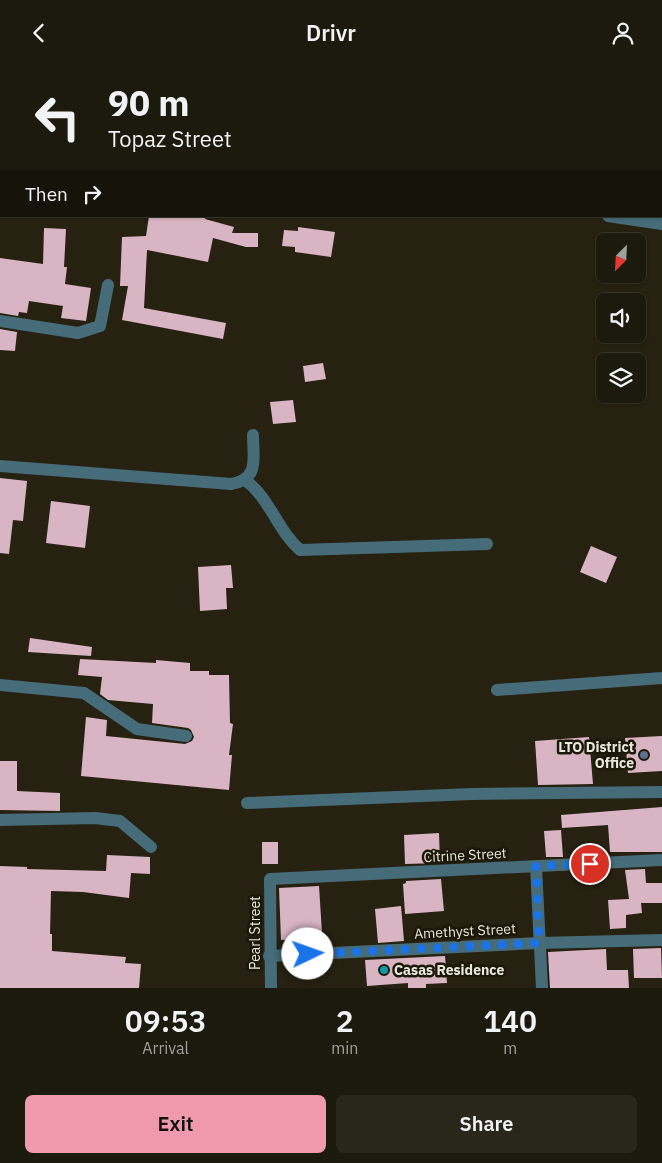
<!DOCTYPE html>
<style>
:root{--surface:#1c190d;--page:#29261b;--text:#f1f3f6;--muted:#a0a09d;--line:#3a382e;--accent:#f29aad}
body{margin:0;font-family:"IBM Plex Sans",sans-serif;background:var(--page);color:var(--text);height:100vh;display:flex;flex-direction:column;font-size:19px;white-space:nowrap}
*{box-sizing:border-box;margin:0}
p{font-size:16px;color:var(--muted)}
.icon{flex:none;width:28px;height:28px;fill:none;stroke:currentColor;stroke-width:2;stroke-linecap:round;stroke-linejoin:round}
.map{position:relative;height:923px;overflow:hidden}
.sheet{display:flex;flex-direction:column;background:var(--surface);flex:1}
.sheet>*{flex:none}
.guide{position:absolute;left:0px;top:0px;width:662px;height:152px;box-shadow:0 1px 4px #0004,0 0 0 1px var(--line);background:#1c190d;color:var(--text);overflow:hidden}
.needle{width:32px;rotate:204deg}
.buttons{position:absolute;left:596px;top:168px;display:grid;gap:10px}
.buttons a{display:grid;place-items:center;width:50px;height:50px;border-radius:8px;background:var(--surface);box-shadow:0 1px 4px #0004,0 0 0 1px var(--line);font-size:25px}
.pin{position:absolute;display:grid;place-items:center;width:42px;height:42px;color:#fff;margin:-21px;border:2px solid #fff;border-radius:50%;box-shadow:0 1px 5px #0007}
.me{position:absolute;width:55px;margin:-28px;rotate:87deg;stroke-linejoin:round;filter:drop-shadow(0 0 4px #0008)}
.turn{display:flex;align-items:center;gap:18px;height:105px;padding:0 25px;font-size:22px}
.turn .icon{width:65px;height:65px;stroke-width:2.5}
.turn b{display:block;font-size:35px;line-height:42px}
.then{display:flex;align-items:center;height:48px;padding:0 25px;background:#0003;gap:10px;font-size:19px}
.eta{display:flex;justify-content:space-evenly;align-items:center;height:85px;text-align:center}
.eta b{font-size:30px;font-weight:600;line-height:35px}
.primary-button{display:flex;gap:10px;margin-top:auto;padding:10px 25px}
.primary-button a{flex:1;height:58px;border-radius:8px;background:var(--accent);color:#111;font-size:20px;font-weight:600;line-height:58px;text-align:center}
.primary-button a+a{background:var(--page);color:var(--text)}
header{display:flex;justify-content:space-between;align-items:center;height:65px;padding:0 25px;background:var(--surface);font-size:22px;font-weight:600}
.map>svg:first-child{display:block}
.building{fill:#d9b5c4}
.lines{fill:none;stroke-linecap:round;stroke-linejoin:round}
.minor{stroke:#466c79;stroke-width:12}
.route{stroke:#1a73e8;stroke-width:9;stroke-dasharray:0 16.2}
.service-dot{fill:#5c6f8a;stroke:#1c1808;stroke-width:2}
.culture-dot{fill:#0f9aa8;stroke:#1c1808;stroke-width:2}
.labels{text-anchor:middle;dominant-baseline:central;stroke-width:5;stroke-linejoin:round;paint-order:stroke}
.poi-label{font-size:14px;font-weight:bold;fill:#e9e7dc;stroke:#1c1808;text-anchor:end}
.street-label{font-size:14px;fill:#e9e7dc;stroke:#1c1808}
</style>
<header><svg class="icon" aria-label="back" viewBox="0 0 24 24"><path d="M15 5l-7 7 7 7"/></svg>Drivr<svg class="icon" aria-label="person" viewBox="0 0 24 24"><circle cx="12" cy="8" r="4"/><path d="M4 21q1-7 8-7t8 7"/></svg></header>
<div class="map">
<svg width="662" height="923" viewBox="0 0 662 923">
<rect width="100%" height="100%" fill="#262111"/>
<g class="building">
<path d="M149,151H206L205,154L234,162L232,168H258V182H246L213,173L208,197L147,185L144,243L226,258L223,274L122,255L128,221H120L122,172L146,171Z"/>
<path d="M298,162L335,167L331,192L295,187V182L282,181L284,165L298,166Z"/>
<path d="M44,163L66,164L64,202H67L65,219L91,223L86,256L61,253L63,241L29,236L27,248L19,247L18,251L0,248V193L43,199Z"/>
<path d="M0,264L17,267L15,286L0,285Z"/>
<path d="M323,298L326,314L305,317L303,301Z"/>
<path d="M293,335L296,357L273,359L270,337Z"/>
<path d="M0,413L27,416L23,456L13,455L9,489L0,488Z"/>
<path d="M51,436L90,441L85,483L46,478Z"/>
<path d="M591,481L617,492L606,518L580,507Z"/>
<path d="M231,500L233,523H226L227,544L200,546L198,502Z"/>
<path d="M30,573L92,582L91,591L28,587Z"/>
<path d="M80,594L156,598V595L190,598V606H209V610H229L230,658L233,659L229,690H232L229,725L81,711L86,652L107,655L106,671L185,679L192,676L194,672L191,665L188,663L152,658L153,639L108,635L100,629L102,612L78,610Z"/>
<path d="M662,671V706L628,708L625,673Z"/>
<path d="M589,672L593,719L538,720L535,676Z"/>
<path d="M0,696H17V726L60,728V746L0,745Z"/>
<path d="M662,742V787H610L608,760L562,763L561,750Z"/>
<path d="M561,765L563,792H546L544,766Z"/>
<path d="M439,768L440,798L405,799L404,770Z"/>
<rect x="262" y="777" width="16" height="22"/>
<path d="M107,790L150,792V809L131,808L129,833L83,827L51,826L50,869H52V886L126,892L125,898L141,899L139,923H0V801L27,802V804L106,806Z"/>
<path d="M645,804L646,818H662V838H641L642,848L626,850V863L610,864L608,835L629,834L625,805Z"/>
<path d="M441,814L444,846L405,849L403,819L406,818V816Z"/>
<path d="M319,821L322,868L304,869L305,874L281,875L279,823Z"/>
<path d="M401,841L404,876L378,878L375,844Z"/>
<path d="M661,883L662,913H634L633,884Z"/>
<path d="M606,884L607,905H628L629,923H550L548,887Z"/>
<path d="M445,891L447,918L426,919V923H408V918L367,921L365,895Z"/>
</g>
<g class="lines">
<g class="minor">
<path d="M0,1H5"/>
<path d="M608,151L662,159"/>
<path d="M0,256L78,268L100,261L108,220"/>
<path d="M0,401L231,419C260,414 253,393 253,370"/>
<path d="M245,415C270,433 277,465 300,485L487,479"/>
<path d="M0,620L84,628L137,664L186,671"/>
<path d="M497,625L662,613"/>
<path d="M247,738L472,729L662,727"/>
<path d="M0,755L95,753L120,756L151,782"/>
<path d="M536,801L542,923"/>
<path d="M269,891L539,878L662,875"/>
<path d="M271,923L270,814L662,795"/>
</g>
</g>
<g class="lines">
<path class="route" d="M308,889L539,878L536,801L590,799"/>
</g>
<circle class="service-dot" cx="644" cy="690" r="5"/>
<circle class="culture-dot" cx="384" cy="905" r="5"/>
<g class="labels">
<g class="poi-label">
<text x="634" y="682">LTO District<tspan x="634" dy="16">Office</tspan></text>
<text x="394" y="905" text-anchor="start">Casas Residence</text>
</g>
<g class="street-label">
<text transform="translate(465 790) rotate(-3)">Citrine Street</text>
<text transform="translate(465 866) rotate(-3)">Amethyst Street</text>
<text transform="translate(255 868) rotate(-90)">Pearl Street</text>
</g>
</g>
</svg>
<div class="buttons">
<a><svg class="needle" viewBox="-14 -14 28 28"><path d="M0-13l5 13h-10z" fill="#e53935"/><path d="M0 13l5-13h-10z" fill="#a0a09d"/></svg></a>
<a><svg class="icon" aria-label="sound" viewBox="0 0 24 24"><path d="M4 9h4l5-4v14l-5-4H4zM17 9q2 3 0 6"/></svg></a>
<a><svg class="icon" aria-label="layers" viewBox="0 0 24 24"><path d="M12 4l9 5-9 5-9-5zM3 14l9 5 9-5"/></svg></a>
</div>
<div class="pin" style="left:590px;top:799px;background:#d93025"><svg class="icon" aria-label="arrive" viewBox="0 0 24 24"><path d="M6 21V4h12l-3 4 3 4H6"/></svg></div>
<svg class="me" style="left:308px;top:889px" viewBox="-20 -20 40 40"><circle r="19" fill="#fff"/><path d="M0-13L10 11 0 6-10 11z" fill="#1a73e8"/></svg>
<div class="guide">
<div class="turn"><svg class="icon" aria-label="left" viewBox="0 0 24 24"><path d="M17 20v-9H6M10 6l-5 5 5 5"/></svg><div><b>90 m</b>Topaz Street</div></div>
<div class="then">Then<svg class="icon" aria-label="right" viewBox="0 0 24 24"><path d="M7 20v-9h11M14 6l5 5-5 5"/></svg></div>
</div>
</div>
<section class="sheet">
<div class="eta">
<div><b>09:53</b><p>Arrival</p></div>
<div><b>2</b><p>min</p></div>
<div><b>140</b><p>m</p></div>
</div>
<div class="primary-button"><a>Exit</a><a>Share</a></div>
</section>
